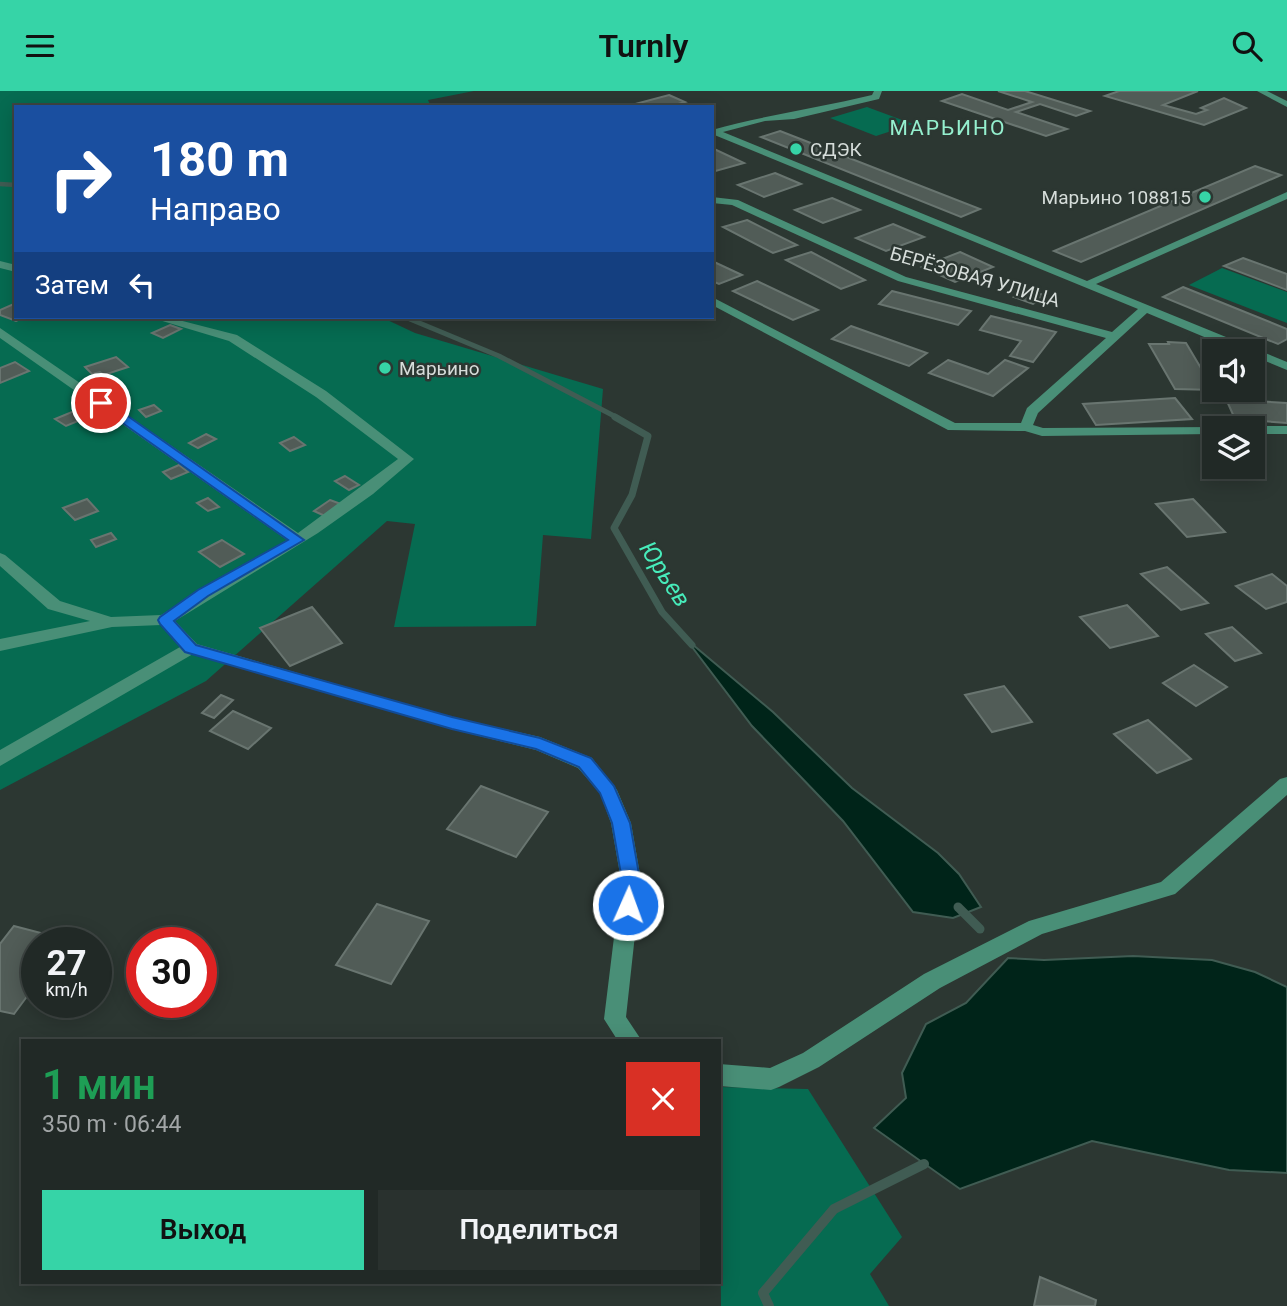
<!DOCTYPE html>
<html lang="ru">
<meta charset="utf-8">
<style>
:root{--surface:#212926;--page:#29312e;--text:#f1f3f6;--muted:#a2a6a7;--line:#3e4543;--accent:#36d4a7}
body{margin:0;font-family:Roboto,sans-serif;background:var(--page);color:var(--text);height:100vh;display:flex;flex-direction:column;font-size:26px;white-space:nowrap}
*{box-sizing:border-box;margin:0}
p{font-size:23px;color:var(--muted)}
.icon{flex:none;width:38px;height:38px;fill:none;stroke:currentColor;stroke-width:2;stroke-linecap:round;stroke-linejoin:round}
.map{position:relative;flex:1;overflow:hidden}
.details{position:absolute;left:21px;top:948px;width:700px;height:245px;display:flex;flex-direction:column;background:var(--surface);border-radius:0px;box-shadow:0 4px 18px #0003,0 0 0 2px var(--line)}
.details>*{flex:none}
.banner{position:absolute;left:14px;top:14px;width:700px;height:214px;border-radius:0px;box-shadow:0 4px 18px #0003,0 0 0 2px var(--line);background:#1a4fa0;color:#fff;overflow:hidden}
.fabs{position:absolute;left:1202px;top:248px;display:grid;gap:14px}
.fabs a{display:grid;place-items:center;width:63px;height:63px;border-radius:0px;background:var(--surface);box-shadow:0 4px 18px #0003,0 0 0 2px var(--line);font-size:35px}
.speed{position:absolute;left:21px;top:836px;display:flex;gap:14px;font-size:35px;font-weight:700;text-align:center}
.speed>*{display:grid;place-content:center;width:91px;height:91px;border-radius:50%;background:var(--surface);box-shadow:0 4px 18px #0003,0 0 0 2px var(--line);line-height:1}
.speed small{font-size:18px;font-weight:400}
.speed .limit{border:10px solid #d22;background:#fff;color:#111}
.pin{position:absolute;display:grid;place-items:center;width:60px;height:60px;color:#fff;margin:-30px;border:4px solid #fff;border-radius:50%;box-shadow:0 2px 7px #0007}
.me{position:absolute;width:77px;margin:-38px;rotate:2deg;stroke-linejoin:round;filter:drop-shadow(0 0 5px #0008)}
.turn{display:flex;align-items:center;gap:24px;height:147px;padding:0 21px;font-size:32px}
.turn .icon{width:91px;height:91px;stroke-width:2.5}
.turn b{display:block;font-size:49px;line-height:60px}
.then{display:flex;align-items:center;height:66px;padding:0 21px;background:#0003;gap:14px;font-size:26px}
.round{display:grid;place-items:center;flex:none;width:74px;height:74px;border-radius:0px;background:var(--page)}
.overview{display:flex;align-items:center;justify-content:space-between;height:119px;padding:0 21px}
h1{font-size:42px;font-weight:600;line-height:52px;color:#1e9e55}
.primary-button{display:flex;gap:14px;margin-top:auto;padding:14px 21px}
.primary-button a{flex:1;height:80px;border-radius:0px;background:var(--accent);color:#111;font-size:28px;font-weight:600;line-height:80px;text-align:center}
.primary-button a+a{background:var(--page);color:var(--text)}
header{display:flex;justify-content:space-between;align-items:center;height:91px;padding:0 21px;background:var(--accent);color:#111;font-size:32px;font-weight:600}
.map>svg:first-child{display:block}
.green{fill:#066b51}
.water{fill:#002419;stroke:#405c53;stroke-width:2}
.lines{fill:none;stroke-linecap:round;stroke-linejoin:round}
.stream-far4{stroke:#405c53;stroke-width:4.5}
.stream-far3{stroke:#405c53;stroke-width:5}
.stream-far2{stroke:#405c53;stroke-width:7}
.stream-far1{stroke:#405c53;stroke-width:9}
.stream{stroke:#405c53;stroke-width:10}
.building{fill:#515c57;stroke:#697570;stroke-width:2}
.minor{fill:#498f77;fill-rule:evenodd}
.route{fill:#1a73e8;stroke:#114b97;stroke-width:2}
.poi-dot{fill:#36d4a7;stroke:#2c3732;stroke-width:2.5}
.labels{text-anchor:middle;dominant-baseline:central;stroke-width:5;stroke-linejoin:round;paint-order:stroke}
.far-poi-label{font-size:19px;fill:#d6ddda;stroke:#2c3732;text-anchor:start}
.far-street-label{font-size:19px;fill:#d6ddda;stroke:#2c3732}
.far-quarter-label{font-size:21px;letter-spacing:2px;fill:#95f0cf;stroke:#2c3732}
.water-label{font-size:24px;font-style:italic;fill:#47ecbb;stroke:#2c3732}
</style>
<header><svg class="icon" aria-label="menu" viewBox="0 0 24 24"><path d="M4 6h16M4 12h16M4 18h16"/></svg>Turnly<svg class="icon" aria-label="search" viewBox="0 0 24 24"><circle cx="10" cy="10" r="6"/><path d="M15 15l6 6"/></svg></header>
<div class="map">
<svg width="1287" height="1215" viewBox="0 0 1287 1215">
<rect width="100%" height="100%" fill="#2c3732"/>
<g class="green">
<path d="M0,0H474L428,9L431,16H16V226H381L415,242L603,298L591,448L543,444L536,535L394,536L415,433L387,430L206,590L0,699Z"/>
<path d="M867,16L913,33L876,45L830,27Z"/>
<path d="M1222,177L1287,201V232L1189,194Z"/>
<path d="M719,996L808,998L902,1146L870,1183L889,1215H721Z"/>
</g>
<g class="water">
<path d="M686,548L773,621L852,697L938,762L959,783L981,816L953,827L913,821L843,730L752,635Z"/>
<path d="M1133,865L1212,869L1255,881L1287,896V1082L1229,1079L1092,1050L960,1098L874,1037L906,1007L902,982L926,933L966,912L1008,867L1044,869Z"/>
</g>
<g class="lines">
<path class="stream-far4" d="M0,93L16,94"/>
<path class="stream-far3" d="M405,226L499,265L618,327"/>
<path class="stream-far2" d="M615,326L648,345L632,404L614,437L662,521L692,554"/>
<path class="stream-far1" d="M958,816L980,838"/>
<path class="stream" d="M769,1215L763,1202L834,1118L924,1073"/>
</g>
<g class="building">
<path d="M998,0H1025L1090,20L1076,25L1040,13L1016,21L1067,38L1046,45L942,10L962,3L1008,19L1032,11Z"/>
<path d="M1119,0H1198L1163,14L1196,23L1207,19L1201,17L1224,7L1246,17L1204,34L1105,5Z"/>
<path d="M669,4L685,11L668,16H624Z"/>
<path d="M780,40L980,118L961,126L761,46Z"/>
<path d="M712,57L744,72L712,81Z"/>
<path d="M1255,75L1281,84L1081,171L1054,160Z"/>
<path d="M775,82L801,93L764,106L738,94Z"/>
<path d="M832,107L860,119L823,132L795,119Z"/>
<path d="M747,129L797,154L773,162L723,136Z"/>
<path d="M893,133L924,146L886,160L856,147Z"/>
<path d="M811,161L865,189L841,198L786,169Z"/>
<path d="M960,161L993,176L955,191L922,176Z"/>
<path d="M1243,167L1287,183V199L1224,175Z"/>
<path d="M712,170L742,184L719,193L712,190Z"/>
<path d="M757,190L818,219L793,229L733,200Z"/>
<path d="M1183,196L1287,238V248L1278,253L1163,206Z"/>
<path d="M1027,198L1046,205L1033,213L1014,206Z"/>
<path d="M892,200L971,220L958,234L879,213Z"/>
<path d="M16,212V226H25L16,230L0,224V219Z"/>
<path d="M991,225L1056,241L1033,271L1010,265L1021,250L980,239Z"/>
<path d="M170,234L181,238L163,247L152,242Z"/>
<path d="M851,235L927,262L909,275L832,248Z"/>
<path d="M1168,251L1186,252L1214,299L1175,298L1149,253H1169Z"/>
<path d="M116,266L128,276L104,284L100,281L92,283L85,276Z"/>
<path d="M948,269L988,283L1005,269L1028,277L993,305L929,282Z"/>
<path d="M15,271L29,280L0,292V277Z"/>
<path d="M1175,307L1192,328L1096,334L1083,313Z"/>
<path d="M1226,308L1287,312V332L1235,328Z"/>
<path d="M154,314L161,320L146,326L139,319Z"/>
<path d="M79,318L90,325L66,335L55,328Z"/>
<path d="M206,343L216,348L198,357L189,352Z"/>
<path d="M294,346L305,354L290,360L280,352Z"/>
<path d="M179,374L188,381L171,388L163,381Z"/>
<path d="M345,385L359,394L349,399L335,390Z"/>
<path d="M208,407L219,416L208,420L197,412Z"/>
<path d="M87,408L98,420L75,429L63,417Z"/>
<path d="M1193,408L1225,441L1187,446L1156,413Z"/>
<path d="M330,409L341,413L325,425L314,420Z"/>
<path d="M111,442L116,448L96,456L91,449Z"/>
<path d="M222,449L244,463L220,476L199,461Z"/>
<path d="M1167,476L1208,512L1181,519L1141,483Z"/>
<path d="M1272,483L1287,495V511L1266,518L1236,495Z"/>
<path d="M1127,514L1158,545L1110,557L1080,526Z"/>
<path d="M312,516L342,552L290,575L260,537Z"/>
<path d="M1232,536L1261,562L1235,570L1206,543Z"/>
<path d="M1194,574L1227,596L1196,615L1163,592Z"/>
<path d="M1004,595L1032,631L992,641L965,604Z"/>
<path d="M221,604L233,609L214,627L202,622Z"/>
<path d="M233,620L271,637L248,658L210,640Z"/>
<path d="M1148,629L1191,668L1157,682L1114,643Z"/>
<path d="M481,695L548,721L516,766L447,738Z"/>
<path d="M377,813L429,830L391,893L336,874Z"/>
<path d="M14,835L68,849L66,852H37V892L14,923L0,920V853Z"/>
<path d="M1040,1186L1096,1209L1095,1215H1034Z"/>
</g>
<g class="lines">
<g class="minor">
<path d="M874,0H882L879,8L794,28L765,30L723,41L1087,190L1287,101V108L1096,193L1287,271V279L1253,265V261H1240L1147,222L1038,322L1033,334L1043,337L1219,336L1214,338V343L1042,345L1025,340L948,339L712,214V206L955,332H1021L1027,317L1106,247L898,190L732,114L712,112V106L738,109L906,186L1112,241L1138,218L712,43V39C765,24 819,17 872,4Z"/>
<path d="M1257,0H1267L1287,10V16Z"/>
<path d="M0,170L16,174V181L0,177Z"/>
<path d="M149,226H167L237,244L326,300L414,368L373,403L318,442L175,530L197,553L451,626L540,646L592,667L617,699L631,732L641,789L626,926L642,950H618L604,928L621,789L611,732L600,702L578,677L536,659L451,638L193,563L0,675V659L180,556L161,534L112,536L0,560V548L90,530L48,518L0,475V462L5,464L60,510L111,526L161,524L287,449L0,247V237L298,442L398,368L316,306L229,250Z"/>
<path d="M1253,335H1287V343H1253V338H1247Z"/>
<path d="M1287,686V704L1175,803L1042,843L940,897L819,976L779,996L771,999L719,995V973L770,977L803,962L924,883L1029,830L1161,791L1280,688Z"/>
</g>
</g>
<path class="route" d="M97,309H105L304,449L208,505L174,530L196,554L452,626L540,647L591,667L614,695L630,732L640,789L635,820L628,822L621,820L619,814L622,789L612,732L600,702L579,676L536,658L452,638L185,561L160,533L158,529L160,526L198,499L288,449L97,314Z"/>
<g class="poi-dot">
<circle cx="796" cy="58" r="7"/>
<circle cx="1205" cy="106" r="7"/>
<circle cx="385" cy="277" r="7"/>
</g>
<g class="labels">
<g class="far-poi-label">
<text x="810" y="58">СДЭК</text>
<text x="1191" y="106" text-anchor="end">Марьино 108815</text>
<text x="399" y="277">Марьино</text>
</g>
<g class="far-street-label">
<text transform="translate(975 186) rotate(16)">БЕРЁЗОВАЯ УЛИЦА</text>
</g>
<g class="far-quarter-label">
<text x="948" y="37">МАРЬИНО</text>
</g>
<g class="water-label">
<text transform="translate(665 483) rotate(57)">Юрьев</text>
</g>
</g>
</svg>
<div class="fabs">
<a><svg class="icon" aria-label="sound" viewBox="0 0 24 24"><path d="M4 9h4l5-4v14l-5-4H4zM17 9q2 3 0 6"/></svg></a>
<a><svg class="icon" aria-label="layers" viewBox="0 0 24 24"><path d="M12 4l9 5-9 5-9-5zM3 14l9 5 9-5"/></svg></a>
</div>
<div class="speed"><div>27<small>km/h</small></div><div class="limit">30</div></div>
<div class="pin" style="left:101px;top:312px;background:#d93025"><svg class="icon" aria-label="arrive" viewBox="0 0 24 24"><path d="M6 21V4h12l-3 4 3 4H6"/></svg></div>
<svg class="me" style="left:628px;top:814px" viewBox="-20 -20 40 40"><circle r="17" fill="#1a73e8" stroke="#fff" stroke-width="3"/><path d="M0-11L8 9 0 5-8 9z" fill="#fff"/></svg>
<div class="banner">
<div class="turn"><svg class="icon" aria-label="right" viewBox="0 0 24 24"><path d="M7 20v-9h11M14 6l5 5-5 5"/></svg><div><b>180 m</b>Направо</div></div>
<div class="then">Затем<svg class="icon" aria-label="left" viewBox="0 0 24 24"><path d="M17 20v-9H6M10 6l-5 5 5 5"/></svg></div>
</div>
<section class="details">
<div class="overview"><div><h1>1 мин</h1><p>350 m · 06:44</p></div><a class="round" style="background:#d93025;color:#fff"><svg class="icon" aria-label="close" viewBox="0 0 24 24"><path d="M6 6l12 12M18 6L6 18"/></svg></a></div>
<div class="primary-button"><a>Выход</a><a>Поделиться</a></div>
</section>
</div>
